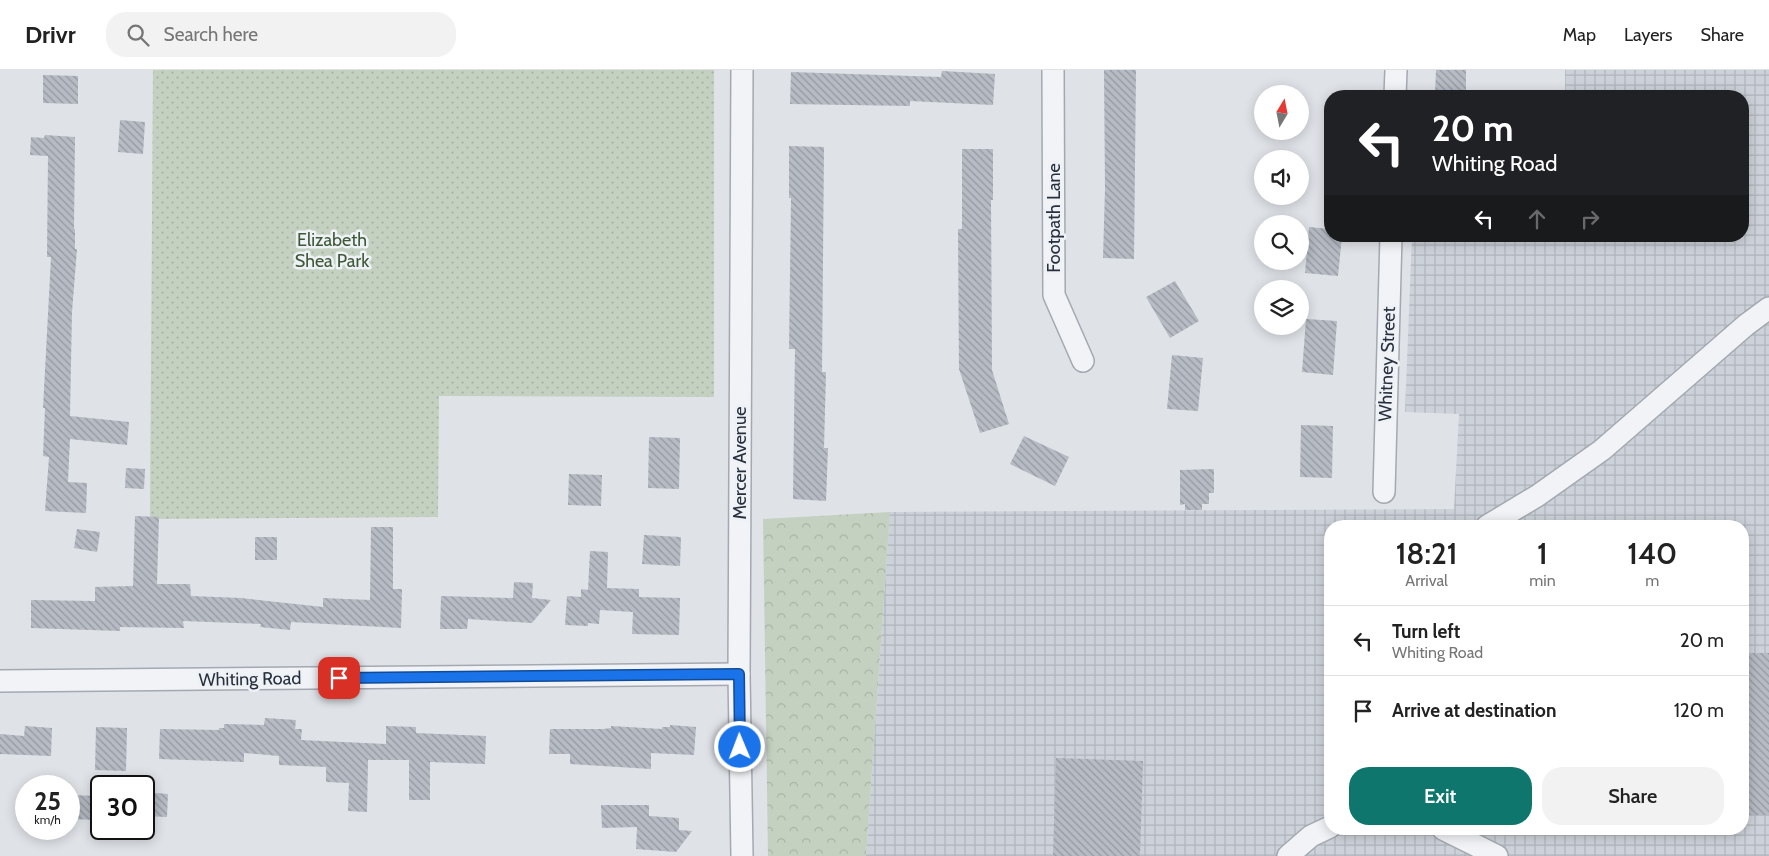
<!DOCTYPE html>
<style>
:root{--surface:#fff;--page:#f2f2f2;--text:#222;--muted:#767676;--line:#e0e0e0;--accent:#0f766e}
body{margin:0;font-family:Cabin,sans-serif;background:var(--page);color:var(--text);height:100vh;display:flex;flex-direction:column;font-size:19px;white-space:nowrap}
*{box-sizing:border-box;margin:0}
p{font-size:16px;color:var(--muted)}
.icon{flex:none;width:28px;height:28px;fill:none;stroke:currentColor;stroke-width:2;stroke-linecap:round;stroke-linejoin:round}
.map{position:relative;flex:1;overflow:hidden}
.drawer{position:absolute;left:1324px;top:450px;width:425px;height:315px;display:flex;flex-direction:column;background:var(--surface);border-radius:20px;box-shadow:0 2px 12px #0003}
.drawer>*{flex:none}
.hud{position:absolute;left:1324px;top:20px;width:425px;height:152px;border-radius:20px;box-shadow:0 2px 12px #0003;background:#202124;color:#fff;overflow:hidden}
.needle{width:32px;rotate:10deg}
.controls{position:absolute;left:1254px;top:15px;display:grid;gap:10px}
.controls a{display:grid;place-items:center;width:55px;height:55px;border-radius:50%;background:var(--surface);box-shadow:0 2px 12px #0003;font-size:25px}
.speed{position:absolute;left:15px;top:705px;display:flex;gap:10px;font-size:25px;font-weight:700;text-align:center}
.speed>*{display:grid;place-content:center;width:65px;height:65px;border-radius:50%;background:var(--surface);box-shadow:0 2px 12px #0003;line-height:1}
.speed small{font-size:12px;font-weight:400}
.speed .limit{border:2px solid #111;border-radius:8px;background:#fff;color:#111}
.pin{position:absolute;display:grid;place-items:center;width:42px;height:42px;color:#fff;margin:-21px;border-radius:10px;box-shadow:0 2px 8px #0006}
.me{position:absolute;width:55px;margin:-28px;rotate:359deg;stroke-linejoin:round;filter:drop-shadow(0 0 4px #0008)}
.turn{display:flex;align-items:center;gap:18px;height:105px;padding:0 25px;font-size:22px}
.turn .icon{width:65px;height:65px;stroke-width:2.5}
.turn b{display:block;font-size:35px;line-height:42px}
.lanes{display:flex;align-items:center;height:48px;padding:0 25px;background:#0003;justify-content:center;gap:25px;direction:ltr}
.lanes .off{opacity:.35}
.eta{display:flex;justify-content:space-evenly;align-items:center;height:85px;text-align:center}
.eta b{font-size:30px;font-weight:600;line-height:35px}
.primary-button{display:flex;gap:10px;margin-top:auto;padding:10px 25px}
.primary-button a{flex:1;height:58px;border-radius:20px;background:var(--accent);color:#fff;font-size:20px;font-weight:600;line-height:58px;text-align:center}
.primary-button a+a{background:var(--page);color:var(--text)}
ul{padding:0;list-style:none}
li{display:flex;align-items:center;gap:15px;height:70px;padding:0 25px;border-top:1px solid var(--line)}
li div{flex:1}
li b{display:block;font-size:19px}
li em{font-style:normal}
header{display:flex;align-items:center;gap:30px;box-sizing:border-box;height:70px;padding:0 25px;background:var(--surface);border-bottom:1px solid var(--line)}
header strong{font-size:24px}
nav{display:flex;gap:28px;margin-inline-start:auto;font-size:18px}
.search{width:350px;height:45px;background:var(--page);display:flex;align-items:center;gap:12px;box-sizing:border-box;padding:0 18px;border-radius:20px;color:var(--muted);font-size:19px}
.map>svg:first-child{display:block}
.industrial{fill:url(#industrial-grid);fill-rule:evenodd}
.forest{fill:url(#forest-crowns)}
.park{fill:url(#park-dots)}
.building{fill:url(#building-back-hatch)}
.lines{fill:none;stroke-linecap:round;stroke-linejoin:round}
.street-casing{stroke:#a4a9b1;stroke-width:24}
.street{stroke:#f1f3f6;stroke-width:21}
.route-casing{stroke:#114b97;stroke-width:12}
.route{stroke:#1a73e8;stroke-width:9}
.labels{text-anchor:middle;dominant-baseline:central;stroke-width:5;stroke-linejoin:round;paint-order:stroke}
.street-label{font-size:18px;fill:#28303e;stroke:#eef1f5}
.park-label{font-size:18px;fill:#3d5936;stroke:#eef1f5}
</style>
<header>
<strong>Drivr</strong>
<div class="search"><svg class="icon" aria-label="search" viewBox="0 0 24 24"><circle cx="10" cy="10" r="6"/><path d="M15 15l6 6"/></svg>Search here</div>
<nav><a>Map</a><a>Layers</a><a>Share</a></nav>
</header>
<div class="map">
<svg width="1769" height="786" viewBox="0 0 1769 786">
<defs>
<pattern id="industrial-grid" width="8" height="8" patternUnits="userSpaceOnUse" patternTransform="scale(1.25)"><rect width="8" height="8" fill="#cdd1d9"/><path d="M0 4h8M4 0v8" fill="none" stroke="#b0b4bb"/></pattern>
<pattern id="forest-crowns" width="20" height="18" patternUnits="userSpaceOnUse" patternTransform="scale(1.25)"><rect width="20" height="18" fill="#c4d1c0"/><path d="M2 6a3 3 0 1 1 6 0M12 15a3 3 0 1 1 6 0" fill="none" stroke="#a8b4a6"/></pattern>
<pattern id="park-dots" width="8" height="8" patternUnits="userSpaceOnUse" patternTransform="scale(1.25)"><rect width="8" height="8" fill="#c4d1c0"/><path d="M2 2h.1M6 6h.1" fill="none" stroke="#a8b4a6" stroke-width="1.8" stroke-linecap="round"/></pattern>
<pattern id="building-back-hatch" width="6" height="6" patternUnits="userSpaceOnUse" patternTransform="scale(1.25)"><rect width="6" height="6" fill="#b6bbc4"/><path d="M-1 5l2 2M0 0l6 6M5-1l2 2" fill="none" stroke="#9498a1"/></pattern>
</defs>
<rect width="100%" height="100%" fill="#dfe2e7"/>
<path class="industrial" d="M1565,0H1769V786H866L890,442L1454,439L1459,344L1405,342L1412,166H1742V26H1565ZM1330,456H1742V759H1330Z"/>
<path class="forest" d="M890,442L866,786H768L763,449Z"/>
<path class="park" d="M153,0H714V327L439,326L438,447L150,449Z"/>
<g class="building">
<path d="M1104,0H1136L1134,189L1103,188L1105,119Z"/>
<path d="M1436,0H1466V23L1435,24Z"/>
<path d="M942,1L995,4L993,35L910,31V36L790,34L791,2L941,7Z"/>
<path d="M43,5L78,6V34L43,33Z"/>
<path d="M120,50L145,52L143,84L118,82Z"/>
<path d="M45,65L75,67L74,159H75V179H77L72,242L70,346L129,352L127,375L70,369L68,412L87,413L86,443L45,441L49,387L43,386L45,338H43L51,187H47L48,86L30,85L31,67L44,68Z"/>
<path d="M789,76L824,77L822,302H826L824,378H828L826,431L793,429L795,279H789L791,128H789Z"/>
<path d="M962,79H993V130H991L992,300L1009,354L980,363L959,299L958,159H962Z"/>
<path d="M1309,157L1330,159V166H1342L1338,206L1305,203Z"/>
<path d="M1175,211L1199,251L1170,268L1146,227Z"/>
<path d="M1306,249L1337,251L1333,305L1302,302Z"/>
<path d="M1172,285L1203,288L1198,341L1167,339Z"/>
<path d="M1301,355L1333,356L1332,408L1300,407Z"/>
<path d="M1024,366L1069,387L1055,416L1010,394Z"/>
<path d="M649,367L680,368L679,419L648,418Z"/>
<path d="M126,398L145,399L144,419L125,418Z"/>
<path d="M1214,399V423H1209V434H1202V440H1185V434L1180,435V400Z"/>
<path d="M569,404L602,405L601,436L568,435Z"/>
<path d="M135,446L159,447L157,514H190L191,526L241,528L323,537V528L370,530L371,457H393V519H402L401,558L291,552L290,560L260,557L261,554L183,551L184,558L120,557V561L31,558V530L95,531V517L133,516Z"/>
<path d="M77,459L100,462L97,482L74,478Z"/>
<path d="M644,465L681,467L680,496L642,494Z"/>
<rect x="255" y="467" width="22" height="23"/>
<path d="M590,481L608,482L607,518L639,519V527L680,528L679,565L632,564L633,542L600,540L599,554L588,553V556L565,555L567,526L581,527V519L588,520Z"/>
<path d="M514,512L533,513L532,528L551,530L532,553L468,549L467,559H440L441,526L513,528Z"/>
<rect x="1742" y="583" width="27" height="162"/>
<path d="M265,648L296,650L295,659H302L301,670L386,674V656L416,657V663L486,666L485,694L430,692V730H409V690H368L367,742L348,741L349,713L326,712V697L279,695V686L244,683V692L159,689L160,659L219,660V658H224V654L264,655Z"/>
<path d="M670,655L696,657L694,685L651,683V699L570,694V684H549L550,659H603L611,658V656L662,659V657H670Z"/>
<path d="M25,656L52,658L51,686L0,684V664L24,666Z"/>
<path d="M96,657L127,658L126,701L95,700Z"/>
<path d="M1056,688L1143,691L1140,786H1053Z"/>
<path d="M144,722L168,724L167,747L144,746Z"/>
<path d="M69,725L98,726L97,750L69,749Z"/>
<path d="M601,735H649V746L679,748V760L692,761L676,782L636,779L637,757L602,758Z"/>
</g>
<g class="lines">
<g class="street-casing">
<g id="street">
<path d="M1053,0L1054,225L1083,291"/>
<path d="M1395,26L1396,0"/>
<path d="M1384,422L1391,166"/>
<path d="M1487,456L1537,426L1602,380L1746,255L1769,238"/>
<path d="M0,611L739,604"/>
<path d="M1443,759L1497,786"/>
<path d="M742,786L739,604L742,0"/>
<path d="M1288,786L1311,766L1330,757"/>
</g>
</g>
<use href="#street" class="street"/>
</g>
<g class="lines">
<g class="route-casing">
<path id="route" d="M339,608L739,604L740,677"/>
</g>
<use href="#route" class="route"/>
</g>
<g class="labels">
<g class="street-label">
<text transform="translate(1054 148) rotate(-90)">Footpath Lane</text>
<text transform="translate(1387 294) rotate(-88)">Whitney Street</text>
<text transform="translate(740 393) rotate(-90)">Mercer Avenue</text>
<text transform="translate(250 609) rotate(-1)">Whiting Road</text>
</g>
<g class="park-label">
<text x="332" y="170">Elizabeth<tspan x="332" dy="21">Shea Park</tspan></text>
</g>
</g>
</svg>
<div class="controls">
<a><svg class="needle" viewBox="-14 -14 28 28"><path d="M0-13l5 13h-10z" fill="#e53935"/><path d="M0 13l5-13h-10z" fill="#767676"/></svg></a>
<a><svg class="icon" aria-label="sound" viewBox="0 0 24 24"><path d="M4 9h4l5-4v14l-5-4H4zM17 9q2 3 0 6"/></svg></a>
<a><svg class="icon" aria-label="search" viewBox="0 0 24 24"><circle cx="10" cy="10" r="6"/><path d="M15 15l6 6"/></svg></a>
<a><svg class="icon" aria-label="layers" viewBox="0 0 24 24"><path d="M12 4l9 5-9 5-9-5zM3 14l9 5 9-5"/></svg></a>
</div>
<div class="speed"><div>25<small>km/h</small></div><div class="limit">30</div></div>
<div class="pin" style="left:339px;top:608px;background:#d93025"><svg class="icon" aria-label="arrive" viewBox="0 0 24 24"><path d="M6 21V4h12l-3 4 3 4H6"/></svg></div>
<svg class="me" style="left:740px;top:677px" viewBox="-20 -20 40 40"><circle r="17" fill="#1a73e8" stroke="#fff" stroke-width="3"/><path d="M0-11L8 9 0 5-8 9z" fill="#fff"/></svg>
<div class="hud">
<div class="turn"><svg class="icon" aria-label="left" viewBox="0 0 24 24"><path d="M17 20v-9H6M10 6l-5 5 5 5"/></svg><div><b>20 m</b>Whiting Road</div></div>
<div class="lanes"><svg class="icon" aria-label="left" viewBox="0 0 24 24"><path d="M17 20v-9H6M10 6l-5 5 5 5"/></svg><svg class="icon off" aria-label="ahead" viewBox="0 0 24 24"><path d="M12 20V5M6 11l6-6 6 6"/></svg><svg class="icon off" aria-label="right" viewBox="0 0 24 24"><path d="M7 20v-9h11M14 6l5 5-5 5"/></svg></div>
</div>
<section class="drawer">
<div class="eta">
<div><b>18:21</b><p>Arrival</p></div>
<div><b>1</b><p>min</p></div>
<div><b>140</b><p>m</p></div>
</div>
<ul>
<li><svg class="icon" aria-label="left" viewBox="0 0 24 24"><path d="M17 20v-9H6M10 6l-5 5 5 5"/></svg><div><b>Turn left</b><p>Whiting Road</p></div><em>20 m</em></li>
<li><svg class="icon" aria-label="arrive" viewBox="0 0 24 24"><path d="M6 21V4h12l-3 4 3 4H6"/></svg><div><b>Arrive at destination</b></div><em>120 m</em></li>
</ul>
<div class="primary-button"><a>Exit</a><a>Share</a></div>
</section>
</div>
